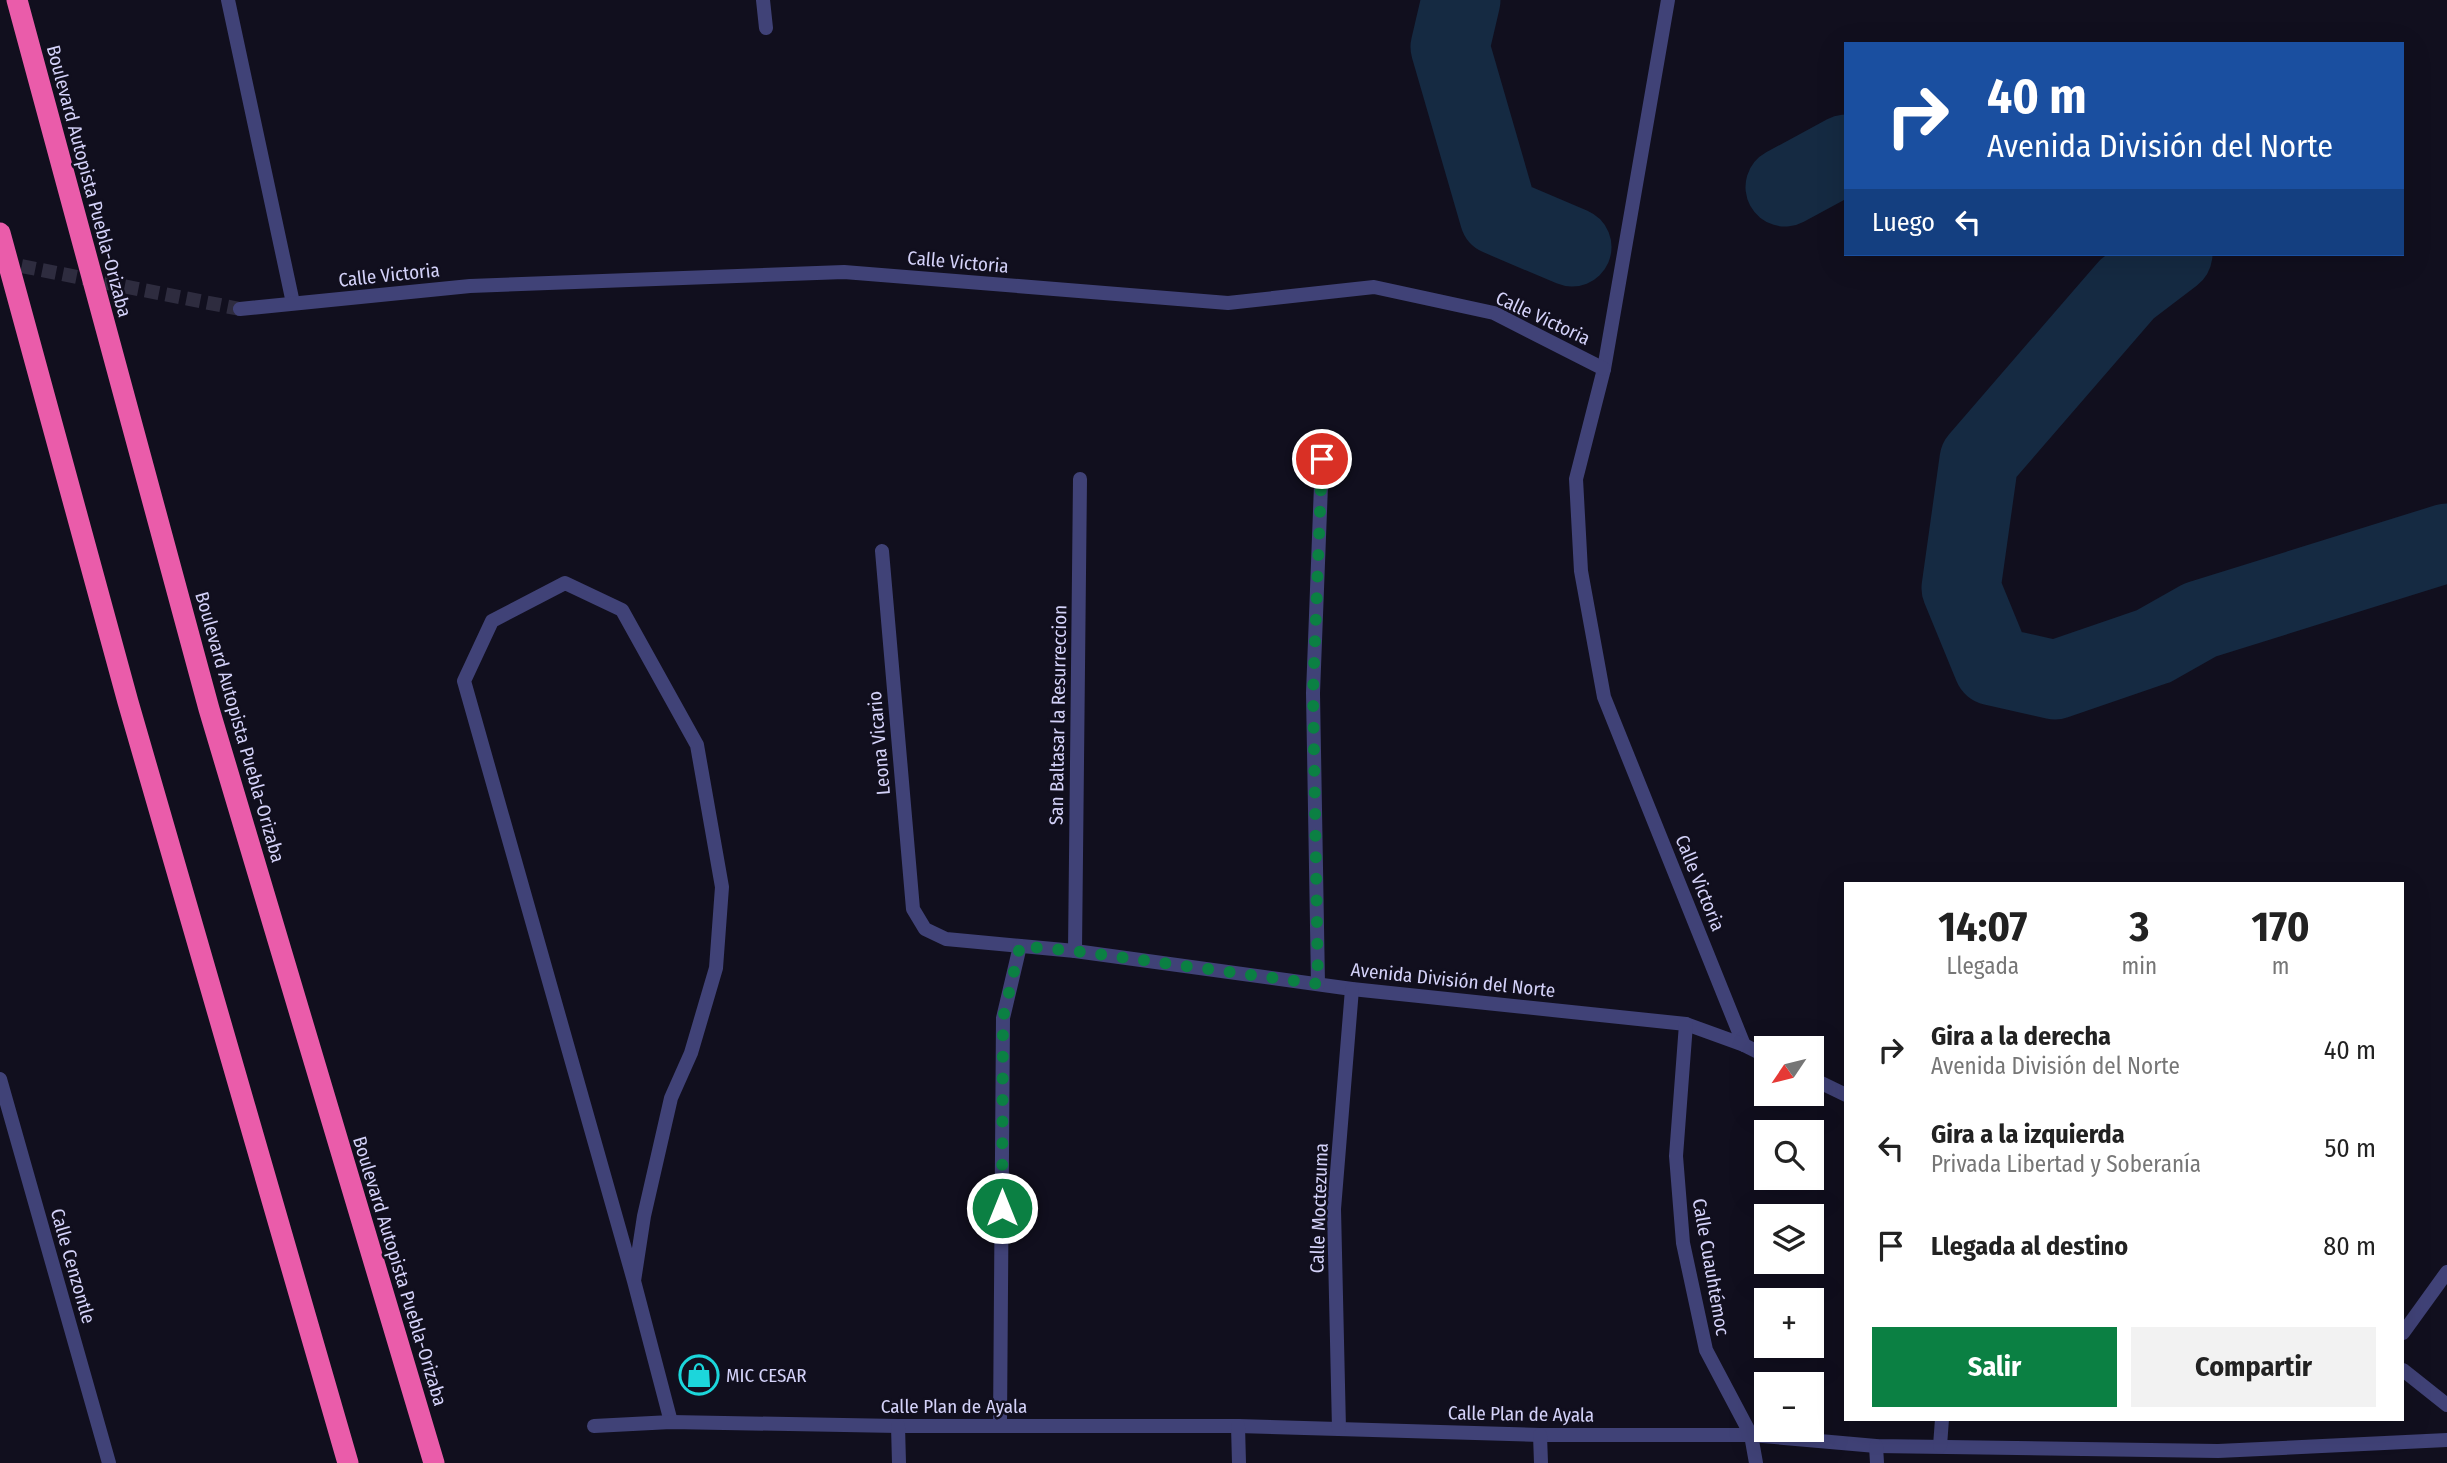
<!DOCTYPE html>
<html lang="es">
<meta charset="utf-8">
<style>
:root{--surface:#fff;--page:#f2f2f2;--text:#222;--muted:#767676;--accent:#0b8043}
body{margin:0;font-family:"Fira Sans Condensed",sans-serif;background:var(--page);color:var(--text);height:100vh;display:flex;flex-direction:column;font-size:26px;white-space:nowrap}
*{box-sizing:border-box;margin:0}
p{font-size:23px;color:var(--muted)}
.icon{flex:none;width:38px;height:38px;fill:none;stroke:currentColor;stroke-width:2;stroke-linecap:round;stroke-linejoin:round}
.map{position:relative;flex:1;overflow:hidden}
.side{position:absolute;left:1844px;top:882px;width:560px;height:539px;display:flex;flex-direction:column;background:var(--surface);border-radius:0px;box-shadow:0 7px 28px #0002}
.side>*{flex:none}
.banner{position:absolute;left:1844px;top:42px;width:560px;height:214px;border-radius:0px;box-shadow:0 7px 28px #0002;background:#1a4fa0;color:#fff;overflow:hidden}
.needle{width:46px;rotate:235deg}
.fabs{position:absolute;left:1754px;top:1036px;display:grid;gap:14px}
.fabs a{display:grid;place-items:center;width:70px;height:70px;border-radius:0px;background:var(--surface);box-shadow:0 7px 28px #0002;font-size:35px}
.pin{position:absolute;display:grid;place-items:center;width:60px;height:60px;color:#fff;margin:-30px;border:4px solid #fff;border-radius:50%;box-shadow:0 2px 7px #0007}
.me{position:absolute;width:77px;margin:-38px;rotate:0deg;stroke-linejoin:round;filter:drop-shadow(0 0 5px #0008)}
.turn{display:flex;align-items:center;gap:24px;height:147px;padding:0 28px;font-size:32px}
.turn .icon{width:91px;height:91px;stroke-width:2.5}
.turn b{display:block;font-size:49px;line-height:60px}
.then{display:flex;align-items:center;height:66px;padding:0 28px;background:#0003;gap:14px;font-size:26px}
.eta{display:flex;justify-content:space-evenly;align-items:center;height:119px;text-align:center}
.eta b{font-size:42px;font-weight:700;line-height:49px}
.primary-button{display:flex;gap:14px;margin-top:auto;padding:14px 28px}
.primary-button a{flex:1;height:80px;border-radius:0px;background:var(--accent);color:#fff;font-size:28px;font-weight:700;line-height:80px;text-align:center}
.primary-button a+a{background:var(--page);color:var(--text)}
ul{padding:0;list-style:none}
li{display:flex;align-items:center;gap:21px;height:98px;padding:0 28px}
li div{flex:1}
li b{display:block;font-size:26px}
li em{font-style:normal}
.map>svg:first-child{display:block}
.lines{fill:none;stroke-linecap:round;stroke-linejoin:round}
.river{stroke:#152a42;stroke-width:79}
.street-tunnel{stroke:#2e2c3f;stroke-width:14;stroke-dasharray:14 7;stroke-linecap:butt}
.lane{stroke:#404277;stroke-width:14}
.street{stroke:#404277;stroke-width:14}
.highway{stroke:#ea5caa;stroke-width:21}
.route{stroke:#0b8043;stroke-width:12;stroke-dasharray:0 21.6}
.labels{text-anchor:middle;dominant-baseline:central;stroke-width:5;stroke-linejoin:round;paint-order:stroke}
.street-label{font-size:19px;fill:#d4d2f9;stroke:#110f1e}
.poi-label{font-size:19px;fill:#d4d2f9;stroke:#110f1e;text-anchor:start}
</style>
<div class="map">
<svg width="2447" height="1463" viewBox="0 0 2447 1463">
<rect width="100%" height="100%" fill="#110f1e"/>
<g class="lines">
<g class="river">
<path d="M1461,0L1450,47L1499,216L1572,247"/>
<path d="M1785,187L1846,154"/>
<path d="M2173,254L2127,289L1979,460L1961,588L1993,666L2055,680L2154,646L2200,620L2447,543"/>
</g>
<path class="street-tunnel" d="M1,262L240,309"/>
<path class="lane" d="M634,1281L644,1216L671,1098L691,1053L716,968L722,887L697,745L622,610L565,583L492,621L464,681L634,1281L671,1422"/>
<g class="street">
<path d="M228,0L293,303"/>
<path d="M763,0L766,28"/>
<path d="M1668,0L1604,369L1576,479L1581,571L1604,697L1744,1045"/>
<path d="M240,309L470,286L844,272L1228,303L1374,287L1494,313L1604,369"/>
<path d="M882,551L913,909L925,929L946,939L1075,951L1352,989L1686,1024L1744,1045L1766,1056"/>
<path d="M1075,951L1080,479"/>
<path d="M1318,984L1313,693L1322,459"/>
<path d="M1686,1024L1676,1156L1683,1243L1706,1350L1751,1435L1756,1463"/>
<path d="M1811,1078L1846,1095"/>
<path d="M0,1079L109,1463"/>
<path d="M2403,1333L2447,1272"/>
<path d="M2403,1370L2447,1405"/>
<path d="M1000,1425L1003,1018L1020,946"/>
<path d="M594,1426L671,1422L898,1426H1238L1540,1435H1751L1876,1446L2218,1451L2447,1440"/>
<path d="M898,1426L899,1463"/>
<path d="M1238,1426L1239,1463"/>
<path d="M1339,1429L1334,1209L1352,989"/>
<path d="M1540,1435L1541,1463"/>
<path d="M1876,1446L1877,1463"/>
<path d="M1940,1446L1942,1419"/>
</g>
<g class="highway">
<path d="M17,0L209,709L434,1463"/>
<path d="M0,233L128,702L348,1463"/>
</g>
</g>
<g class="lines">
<path class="route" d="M1002,1208L1003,1018L1020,946L1075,951L1318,984L1313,693L1322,459"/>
</g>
<defs>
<g id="shop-ring" transform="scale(2.0125)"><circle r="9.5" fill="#110f1e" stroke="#1cd6db" stroke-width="1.5"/><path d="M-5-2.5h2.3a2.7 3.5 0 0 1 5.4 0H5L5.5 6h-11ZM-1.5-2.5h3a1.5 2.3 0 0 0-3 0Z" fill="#1cd6db"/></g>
</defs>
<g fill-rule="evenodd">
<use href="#shop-ring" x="699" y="1375"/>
</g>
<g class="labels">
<g class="street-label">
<text transform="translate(89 181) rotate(75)">Boulevard Autopista Puebla-Orizaba</text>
<text transform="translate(958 262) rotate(5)">Calle Victoria</text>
<text transform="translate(389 275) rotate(-6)">Calle Victoria</text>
<text transform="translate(1543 318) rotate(25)">Calle Victoria</text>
<text transform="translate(1058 715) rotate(-89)">San Baltasar la Resurreccion</text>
<text transform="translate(240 727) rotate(74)">Boulevard Autopista Puebla-Orizaba</text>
<text transform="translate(879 743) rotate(-95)">Leona Vicario</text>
<text transform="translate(1700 883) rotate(68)">Calle Victoria</text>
<text transform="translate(1453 980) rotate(6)">Avenida División del Norte</text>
<text transform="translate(1319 1208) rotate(-88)">Calle Moctezuma</text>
<text transform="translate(73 1266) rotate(74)">Calle Cenzontle</text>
<text transform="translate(1711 1267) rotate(80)">Calle Cuauhtémoc</text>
<text transform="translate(400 1271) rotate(73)">Boulevard Autopista Puebla-Orizaba</text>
<text x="954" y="1406">Calle Plan de Ayala</text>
<text transform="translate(1521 1414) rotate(1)">Calle Plan de Ayala</text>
</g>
<g class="poi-label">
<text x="726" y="1375">MIC CESAR</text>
</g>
</g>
</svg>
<div class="fabs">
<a><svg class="needle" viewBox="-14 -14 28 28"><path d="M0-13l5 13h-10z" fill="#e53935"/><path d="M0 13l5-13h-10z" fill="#767676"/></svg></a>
<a><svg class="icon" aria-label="search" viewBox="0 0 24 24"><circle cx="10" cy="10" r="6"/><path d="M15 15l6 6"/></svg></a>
<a><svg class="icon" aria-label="layers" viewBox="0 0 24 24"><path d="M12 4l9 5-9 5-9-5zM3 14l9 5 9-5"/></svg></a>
<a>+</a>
<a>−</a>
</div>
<div class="pin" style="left:1322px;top:459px;background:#d93025"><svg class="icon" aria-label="arrive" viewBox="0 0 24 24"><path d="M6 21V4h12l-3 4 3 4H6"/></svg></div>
<svg class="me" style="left:1002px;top:1208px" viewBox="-20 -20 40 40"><circle r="17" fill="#0b8043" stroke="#fff" stroke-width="3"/><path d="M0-11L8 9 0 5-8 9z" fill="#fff"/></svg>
<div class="banner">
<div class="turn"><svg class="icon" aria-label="right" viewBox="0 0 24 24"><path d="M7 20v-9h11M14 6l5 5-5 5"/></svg><div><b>40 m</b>Avenida División del Norte</div></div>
<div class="then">Luego<svg class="icon" aria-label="left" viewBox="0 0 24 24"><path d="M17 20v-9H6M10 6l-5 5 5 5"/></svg></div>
</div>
<section class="side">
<div class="eta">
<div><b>14:07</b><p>Llegada</p></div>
<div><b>3</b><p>min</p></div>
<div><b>170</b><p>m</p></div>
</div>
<ul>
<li><svg class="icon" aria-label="right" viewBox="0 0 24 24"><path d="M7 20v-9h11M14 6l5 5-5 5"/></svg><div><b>Gira a la derecha</b><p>Avenida División del Norte</p></div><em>40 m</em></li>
<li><svg class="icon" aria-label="left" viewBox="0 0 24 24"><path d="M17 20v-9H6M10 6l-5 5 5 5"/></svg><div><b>Gira a la izquierda</b><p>Privada Libertad y Soberanía</p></div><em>50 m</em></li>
<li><svg class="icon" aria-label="arrive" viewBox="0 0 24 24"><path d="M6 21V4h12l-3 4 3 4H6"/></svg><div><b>Llegada al destino</b></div><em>80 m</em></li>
</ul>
<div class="primary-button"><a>Salir</a><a>Compartir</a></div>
</section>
</div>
